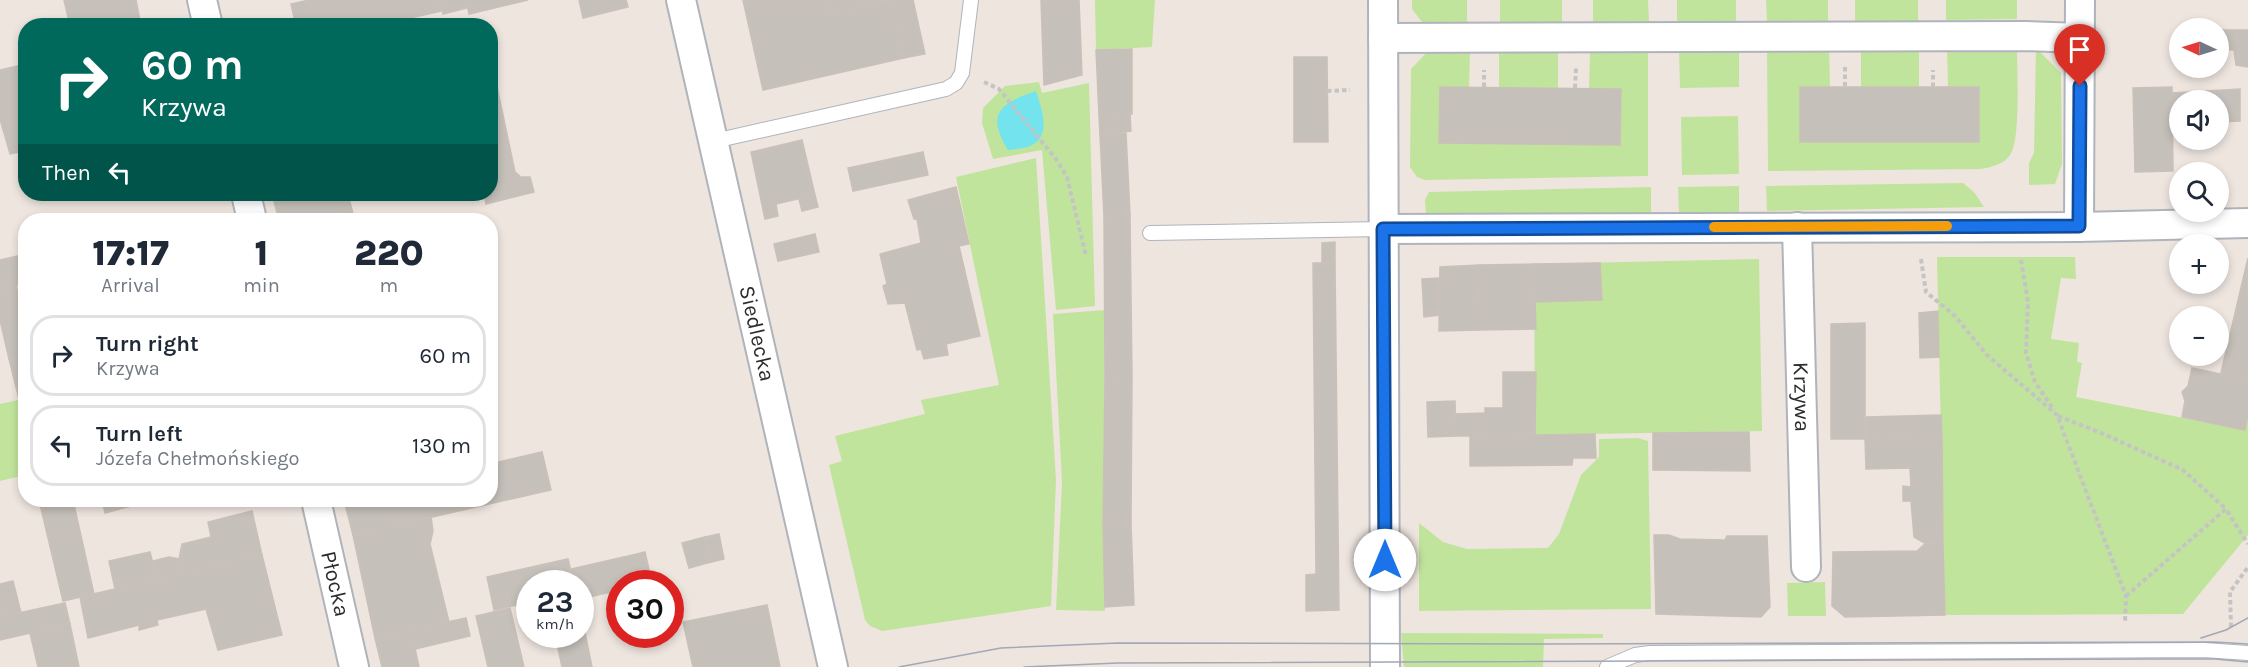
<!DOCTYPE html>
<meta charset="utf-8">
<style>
:root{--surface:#fff;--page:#f2f2f3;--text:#1f2937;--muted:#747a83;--line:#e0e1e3}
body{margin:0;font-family:Karla,sans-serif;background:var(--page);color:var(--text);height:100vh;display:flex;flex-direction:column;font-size:22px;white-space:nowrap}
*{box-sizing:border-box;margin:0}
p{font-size:20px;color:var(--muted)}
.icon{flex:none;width:33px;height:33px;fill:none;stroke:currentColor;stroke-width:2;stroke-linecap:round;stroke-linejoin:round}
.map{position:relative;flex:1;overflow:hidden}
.details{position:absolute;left:18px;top:213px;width:480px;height:294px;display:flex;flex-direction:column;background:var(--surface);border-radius:24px;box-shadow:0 3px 9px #0003}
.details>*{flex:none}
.guide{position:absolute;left:18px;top:18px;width:480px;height:183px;border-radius:24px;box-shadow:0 3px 9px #0003;background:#00695c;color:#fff;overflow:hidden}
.needle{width:39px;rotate:274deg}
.buttons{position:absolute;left:2169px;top:18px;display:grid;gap:12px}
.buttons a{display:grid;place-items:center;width:60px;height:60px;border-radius:50%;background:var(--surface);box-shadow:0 3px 9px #0003;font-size:30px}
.speed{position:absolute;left:516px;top:570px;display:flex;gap:12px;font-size:30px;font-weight:700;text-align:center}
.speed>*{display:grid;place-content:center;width:78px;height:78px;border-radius:50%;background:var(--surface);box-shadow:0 3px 9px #0003;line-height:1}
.speed small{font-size:15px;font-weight:400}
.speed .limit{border:9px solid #d22;background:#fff;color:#111}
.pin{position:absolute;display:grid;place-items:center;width:51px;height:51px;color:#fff;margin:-62px -26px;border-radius:50% 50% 50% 0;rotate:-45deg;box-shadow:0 0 6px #0007}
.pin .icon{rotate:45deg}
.me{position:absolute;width:66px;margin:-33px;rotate:0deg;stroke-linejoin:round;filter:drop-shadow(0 0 4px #0008)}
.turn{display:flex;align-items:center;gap:21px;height:126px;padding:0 24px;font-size:27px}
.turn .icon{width:78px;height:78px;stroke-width:2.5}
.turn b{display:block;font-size:42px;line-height:51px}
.then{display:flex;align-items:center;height:57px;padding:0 24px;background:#0003;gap:12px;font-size:22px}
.eta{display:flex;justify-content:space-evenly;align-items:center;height:102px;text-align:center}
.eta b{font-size:36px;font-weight:800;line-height:42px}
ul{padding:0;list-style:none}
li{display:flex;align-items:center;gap:18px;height:81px;margin:0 12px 9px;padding:0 12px;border:3px solid var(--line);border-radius:24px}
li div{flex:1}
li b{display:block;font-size:22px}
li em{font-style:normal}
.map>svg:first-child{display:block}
.green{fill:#c1e49c}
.water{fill:#73e3ee}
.building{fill:#c6c0ba;stroke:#cac0b8;stroke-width:1.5}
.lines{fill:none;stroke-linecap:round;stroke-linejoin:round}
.service-casing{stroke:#afb4bc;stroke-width:16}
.minor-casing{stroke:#afb4bc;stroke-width:32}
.path{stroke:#c4c4c4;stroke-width:4;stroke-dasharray:4.5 3;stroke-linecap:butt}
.service{stroke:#fff;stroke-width:14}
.minor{stroke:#fff;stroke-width:28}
.tram{stroke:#a1a8b6;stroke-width:1.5}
.route-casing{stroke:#114b97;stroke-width:15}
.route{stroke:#1a73e8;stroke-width:10}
.slow{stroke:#f59e0b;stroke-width:10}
.labels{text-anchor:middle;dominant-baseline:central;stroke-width:6;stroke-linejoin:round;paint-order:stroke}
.street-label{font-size:22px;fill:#2c2c2c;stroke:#fff}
</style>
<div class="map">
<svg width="2248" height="667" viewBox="0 0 2248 667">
<rect width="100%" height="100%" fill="#eee5df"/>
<g class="green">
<path d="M1095,0H1155L1152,47L1096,50Z"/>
<path d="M1412,0H1467V22H1422L1412,9Z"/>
<rect x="1500" y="0" width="62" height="23"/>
<path d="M1593,0H1648L1649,21L1593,22Z"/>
<rect x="1677" y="0" width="59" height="21"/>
<path d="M1766,0H1828V23L1767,22Z"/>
<path d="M1855,0H1918V21L1855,22Z"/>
<path d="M1946,0H2017V19L1946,20Z"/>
<rect x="1861" y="45" width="58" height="42"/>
<path d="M1558,48V88H1499V49Z"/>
<path d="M1947,48H2017C2017,69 2021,141 2010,155C2003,165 1991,167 1981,169L1768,171L1767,49H1829L1830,87L1800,88V142H1979L1978,87H1948Z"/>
<path d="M2036,48L2061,73L2062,164L2055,184L2029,185V163L2034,153Z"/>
<path d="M1739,49V87L1680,88L1679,50Z"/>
<path d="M1470,50L1469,87H1441L1621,89H1589L1590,51L1648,50V176L1425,180L1417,177L1410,167L1411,69L1427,52Z"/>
<path d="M1039,82L1042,93L1089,83L1095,306L1056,310L1042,150L993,159L982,123L983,108L1005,86Z"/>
<path d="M1738,116L1739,174L1682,175L1681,117Z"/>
<path d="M1036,158L1056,480L1051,606L882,631L870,626L865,620L829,465L842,461L835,436L925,414L921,400L999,385L956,177Z"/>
<path d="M1963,183L1974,192L1984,207L1767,211L1766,186Z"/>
<path d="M1739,186V212L1679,214L1678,187Z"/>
<path d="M1651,187V214L1426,216L1425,200L1429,192Z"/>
<path d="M1937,257H2075L2076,279L2061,278L2051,339L2079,343L2077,362L2082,363L2076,397L2245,430L2248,415V535L2183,614L1945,615Z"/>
<path d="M1759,259L1762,431L1535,435L1534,264Z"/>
<path d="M1105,310L1103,524L1105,611L1056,610L1062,482L1053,314Z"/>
<path d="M18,400L25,433V475L0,481V404Z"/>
<path d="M1638,438L1648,441L1651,609L1419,611V523L1443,542L1467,549L1548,548L1559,534L1581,475L1599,457V439Z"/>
<path d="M1825,582L1826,616H1788L1787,583Z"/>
<path d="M1401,633L1603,634V638L1544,639L1543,667H1404Z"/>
</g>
<path class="water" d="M1036,91C1041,107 1052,135 1032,145C1025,149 1015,149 1008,150C985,113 1001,103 1036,91Z"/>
<g class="building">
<path d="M64,0H136L141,26H70Z"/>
<path d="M309,0H439L442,11L401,20L402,26H296L291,4Z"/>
<path d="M440,0H466L467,8L443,14Z"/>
<path d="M466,0H528L469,14Z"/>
<path d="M579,0H626L628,7L583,18Z"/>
<path d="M743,0H827L830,15L891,1L904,58L763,90Z"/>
<path d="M827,0H891V1L830,15Z"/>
<path d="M897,0H913L925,54L904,58L891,1Z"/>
<path d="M1041,0H1079L1082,75L1044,85Z"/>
<path d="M2218,30H2248V67L2236,65L2234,50L2218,49Z"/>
<path d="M1132,49V114L1099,116L1096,50Z"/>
<path d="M1294,57H1327L1328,142H1294Z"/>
<path d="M26,64V151L10,154L0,119V70Z"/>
<path d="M497,87L515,172L521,177H530L534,192L486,204L484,194H490V88Z"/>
<path d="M1440,87L1621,89L1620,145L1439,143Z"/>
<rect x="1800" y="87" width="179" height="55"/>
<path d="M2172,87L2173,171L2135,172L2133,88Z"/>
<path d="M2240,89V121L2218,122V100H2180V122H2173L2172,93Z"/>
<path d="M1130,114L1131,131L1100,135L1099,116Z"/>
<path d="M1126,133L1130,215L1104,216L1100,135Z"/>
<path d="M802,140L815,195L776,204L778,216L765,219L751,152Z"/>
<path d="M923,152L928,175L853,191L848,168Z"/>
<path d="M956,187L969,244L959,246L980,336L946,344L948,355L924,359L921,349L917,350L905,303L888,304L883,286L887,284L880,254L921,243L917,219H914L908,200Z"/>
<path d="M272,194H348L352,210L307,220H279Z"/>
<path d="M815,195L818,207L802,211L799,199Z"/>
<path d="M352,210L354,220H307Z"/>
<path d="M1130,215L1132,376L1105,377L1104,216Z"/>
<path d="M815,234L819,252L778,261L774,244Z"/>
<path d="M1335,242V263L1322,262V243Z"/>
<path d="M26,254V283L0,289V260Z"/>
<path d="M2248,258V383L2220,377Z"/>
<path d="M1313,263H1335L1339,610L1306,611V575L1316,574Z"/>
<path d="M1600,263L1602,300L1535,302L1534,264Z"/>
<path d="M1534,264L1536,329L1480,330L1478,265Z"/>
<path d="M1478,265L1480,330L1439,331L1440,267Z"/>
<path d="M1439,278V315L1424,317L1422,279Z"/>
<path d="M16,285L21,306L26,305V343L19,348L21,356L9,359L0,320V289Z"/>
<path d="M1938,311L1939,357L1920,358L1919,313Z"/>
<path d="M1865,323V439H1831V324Z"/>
<path d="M26,355V393L18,395L9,359Z"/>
<path d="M2192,368L2221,374L2220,377L2248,383V415L2245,430L2182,417L2185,401L2182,392L2188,386Z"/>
<path d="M1503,372H1536L1535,435L1486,436L1485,408H1503Z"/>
<path d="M1132,376L1131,523L1103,524L1105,377Z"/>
<path d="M26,393V420L24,421L18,395Z"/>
<path d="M1455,401L1456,436L1428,437L1427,402Z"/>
<path d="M1485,413L1486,436H1456L1455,414Z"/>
<path d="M1941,415L1942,437L1865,439L1866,417Z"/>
<path d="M1749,432L1750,471L1653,470V433Z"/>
<path d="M1595,434L1596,458H1573L1572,465L1470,466V436Z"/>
<path d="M1942,437L1943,543L1926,544L1914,537L1911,501H1903V486L1911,487L1910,468L1866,469L1865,439Z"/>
<path d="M542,452L551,490L353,535L344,500H490V464Z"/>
<path d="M39,500H73L94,594L63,601Z"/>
<path d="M102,500H129L131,506L105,513Z"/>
<path d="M252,511L262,555L183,573L179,559L182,544L211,537L208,522Z"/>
<path d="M431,517L433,531L430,544L449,622L375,638L353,535Z"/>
<path d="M1131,523L1134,605L1105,607L1103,524Z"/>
<path d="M719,534L724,559L711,562L705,537Z"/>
<path d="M1654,535H1669L1680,539L1725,540L1727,536H1767L1770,607L1761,617L1656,614Z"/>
<path d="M705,537L711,562L689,568L682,543Z"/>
<path d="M1926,543H1943L1945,615L1845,617L1832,606L1833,552L1917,551Z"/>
<path d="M150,552L157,580L115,589L109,561Z"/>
<path d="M645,552L652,583L630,584L624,557Z"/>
<path d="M262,555L282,635L218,650L206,609L157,620L158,625L139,630V625L88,638L80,597Z"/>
<path d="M169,557L179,559L183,573L157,580L153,561Z"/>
<path d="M624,557L630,584H620V590L580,599V584H574L571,569Z"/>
<path d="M568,559L574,584H530V602L494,610L487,577Z"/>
<path d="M13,581L21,613L0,617V584Z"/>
<path d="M65,603L70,624L0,640V617Z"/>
<path d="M767,605L780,667H693L683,622Z"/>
<path d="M510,608L524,667H488L476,616Z"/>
<path d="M466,618L470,636L415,649L411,630Z"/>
<path d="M70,624L79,667H38L30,633Z"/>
<path d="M584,628L592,667H562L555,634H580V629Z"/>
<path d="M411,630L419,667H382L375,638Z"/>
</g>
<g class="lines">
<g class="service-casing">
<g id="service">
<path d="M714,141L946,89L956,83L962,73L971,0"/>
<path d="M1150,233L1383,229"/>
<path d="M1607,667L1635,655L1650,653L2204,650L2248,653"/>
</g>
</g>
<g class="minor-casing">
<g id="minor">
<path d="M202,0L208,26"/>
<path id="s1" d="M681,0L833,667"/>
<path d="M1383,0L1385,667"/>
<path d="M1383,38L2026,36L2080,38"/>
<path d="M246,194L252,220"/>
<path id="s2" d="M1797,227L1806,567"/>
<path d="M2079,227L2080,0"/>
<path d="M1383,229L2079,227L2248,223"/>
<path id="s3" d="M316,500L354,667"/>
</g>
</g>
<g class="path">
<path d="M1845,67V87"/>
<path d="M984,82L999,89L1056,159L1067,177L1086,256"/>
<path d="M1484,87V70"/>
<path d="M1933,87V70"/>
<path d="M1575,88L1576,68"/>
<path d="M1327,91L1350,90"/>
<path d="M1921,259L1926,292L1955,316L1987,355L2057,415L2126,596L2125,623"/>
<path d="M2021,260L2028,302L2026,353L2035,382L2054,410"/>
<path d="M2058,416L2099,432L2183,470L2226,509"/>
<path d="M2126,596L2226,509L2248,544"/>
<path d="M2231,627L2230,592L2248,567"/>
</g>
<use href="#service" class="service"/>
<use href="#minor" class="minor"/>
<g class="tram">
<path d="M2201,638L2226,630L2248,618"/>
<path d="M899,667L1001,648L1118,643L1543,644L2214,642L2248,644"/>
<path d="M1024,667L1118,663L2151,659H2215L2248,662"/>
</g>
</g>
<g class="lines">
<g class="route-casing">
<path id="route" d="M1385,560L1383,229L2079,226L2080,86"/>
</g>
<use href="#route" class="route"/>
<path class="slow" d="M1714,227L1947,226"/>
</g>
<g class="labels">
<g class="street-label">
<text stroke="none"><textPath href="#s1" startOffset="342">Siedlecka</textPath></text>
<text stroke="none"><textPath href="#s2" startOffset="170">Krzywa</textPath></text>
<text stroke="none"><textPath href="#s3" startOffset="86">Płocka</textPath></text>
</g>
</g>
</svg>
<div class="buttons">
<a><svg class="needle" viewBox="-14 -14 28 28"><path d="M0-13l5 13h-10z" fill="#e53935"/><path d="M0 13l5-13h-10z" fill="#747a83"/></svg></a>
<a><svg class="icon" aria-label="sound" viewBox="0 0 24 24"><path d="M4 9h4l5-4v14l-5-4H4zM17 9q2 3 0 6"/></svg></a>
<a><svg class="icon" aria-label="search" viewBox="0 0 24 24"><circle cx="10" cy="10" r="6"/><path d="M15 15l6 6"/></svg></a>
<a>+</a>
<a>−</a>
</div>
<div class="speed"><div>23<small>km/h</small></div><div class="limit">30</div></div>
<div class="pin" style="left:2080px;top:86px;background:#d93025"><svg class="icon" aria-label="arrive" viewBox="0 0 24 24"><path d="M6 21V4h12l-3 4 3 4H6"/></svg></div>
<svg class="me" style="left:1385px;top:560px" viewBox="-20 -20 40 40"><circle r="19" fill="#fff"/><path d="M0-13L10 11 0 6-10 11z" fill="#1a73e8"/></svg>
<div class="guide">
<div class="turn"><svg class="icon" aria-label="right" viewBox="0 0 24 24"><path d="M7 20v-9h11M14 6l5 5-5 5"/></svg><div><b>60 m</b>Krzywa</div></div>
<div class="then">Then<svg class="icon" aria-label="left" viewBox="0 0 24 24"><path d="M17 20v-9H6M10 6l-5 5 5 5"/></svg></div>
</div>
<section class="details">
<div class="eta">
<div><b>17:17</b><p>Arrival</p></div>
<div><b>1</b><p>min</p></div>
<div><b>220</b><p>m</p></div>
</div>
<ul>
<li><svg class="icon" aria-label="right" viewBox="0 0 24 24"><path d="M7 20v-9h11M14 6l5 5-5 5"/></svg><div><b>Turn right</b><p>Krzywa</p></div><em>60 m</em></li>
<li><svg class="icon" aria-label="left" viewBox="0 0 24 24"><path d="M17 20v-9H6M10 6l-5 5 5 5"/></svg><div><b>Turn left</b><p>Józefa Chełmońskiego</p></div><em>130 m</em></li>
</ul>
</section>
</div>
